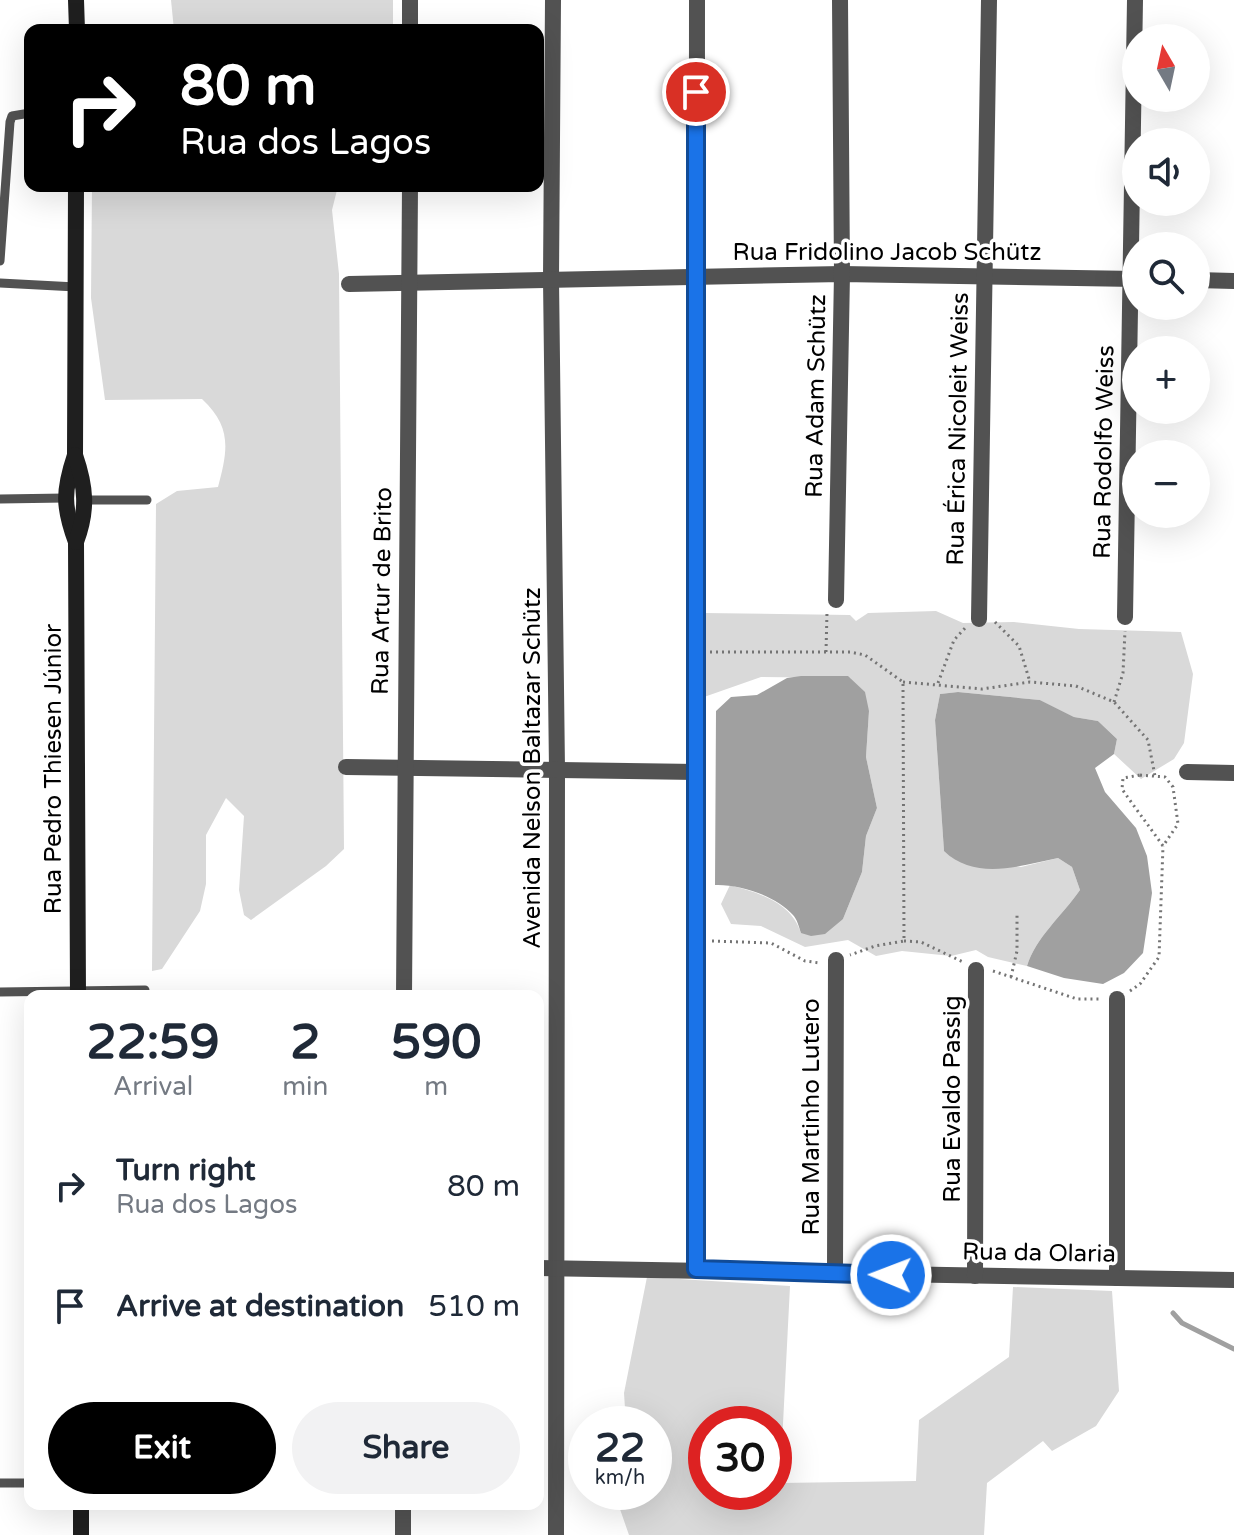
<!DOCTYPE html>
<meta charset="utf-8">
<style>
:root{--surface:#fff;--page:#f2f2f3;--text:#1f2937;--muted:#747a83;--accent:#000}
body{margin:0;font-family:"Varela Round",sans-serif;background:var(--page);color:var(--text);height:100vh;display:flex;flex-direction:column;font-size:30px;white-space:nowrap}
*{box-sizing:border-box;margin:0}
p{font-size:26px;color:var(--muted)}
.icon{flex:none;width:44px;height:44px;fill:none;stroke:currentColor;stroke-width:2;stroke-linecap:round;stroke-linejoin:round}
.map{position:relative;flex:1;overflow:hidden}
.sheet{position:absolute;left:24px;top:990px;width:520px;height:520px;display:flex;flex-direction:column;background:var(--surface);border-radius:16px;box-shadow:0 8px 32px #0002}
.sheet>*{flex:none}
.guide{position:absolute;left:24px;top:24px;width:520px;height:168px;border-radius:16px;box-shadow:0 8px 32px #0002;background:#000;color:#fff;overflow:hidden}
.needle{width:52px;rotate:351deg}
.controls{position:absolute;left:1122px;top:24px;display:grid;gap:16px}
.controls a{display:grid;place-items:center;width:88px;height:88px;border-radius:50%;background:var(--surface);box-shadow:0 8px 32px #0002;font-size:40px}
.speed{position:absolute;left:568px;top:1406px;display:flex;gap:16px;font-size:40px;font-weight:700;text-align:center}
.speed>*{display:grid;place-content:center;width:104px;height:104px;border-radius:50%;background:var(--surface);box-shadow:0 8px 32px #0002;line-height:1}
.speed small{font-size:20px;font-weight:400}
.speed .limit{border:12px solid #d22;background:#fff;color:#111}
.pin{position:absolute;display:grid;place-items:center;width:68px;height:68px;color:#fff;margin:-34px;border:4px solid #fff;border-radius:50%;box-shadow:0 2px 8px #0007}
.me{position:absolute;width:88px;margin:-44px;rotate:271deg;stroke-linejoin:round;filter:drop-shadow(0 0 6px #0008)}
.turn{display:flex;align-items:center;gap:28px;height:168px;padding:0 24px;font-size:36px}
.turn .icon{width:104px;height:104px;stroke-width:2.5}
.turn b{display:block;font-size:56px;line-height:68px}
.eta{display:flex;justify-content:space-evenly;align-items:center;height:136px;text-align:center}
.eta b{font-size:48px;font-weight:700;line-height:56px}
.action{display:flex;gap:16px;margin-top:auto;padding:16px 24px}
.action a{flex:1;height:92px;border-radius:48px;background:var(--accent);color:#fff;font-size:32px;font-weight:700;line-height:92px;text-align:center}
.action a+a{background:var(--page);color:var(--text)}
ul{padding:0;list-style:none}
li{display:flex;align-items:center;gap:24px;height:120px;padding:0 24px}
li div{flex:1}
li b{display:block;font-size:30px}
li em{font-style:normal}
.map>svg:first-child{display:block}
.green{fill:#d9d9d9;fill-rule:evenodd}
.water{fill:#a0a0a0}
.lines{fill:none;stroke-linecap:round;stroke-linejoin:round}
.stream{stroke:#a0a0a0;stroke-width:5}
.path{stroke:#747474;stroke-width:3;stroke-dasharray:2 4;stroke-linecap:butt}
.service{stroke:#525252;stroke-width:9}
.minor{stroke:#525252;stroke-width:16}
.secondary{stroke:#1f1f1f;stroke-width:16}
.route-casing{stroke:#114b97;stroke-width:20}
.route{stroke:#1a73e8;stroke-width:14}
.labels{text-anchor:middle;dominant-baseline:central;stroke-width:7;stroke-linejoin:round;paint-order:stroke}
.street-label{font-size:24px;fill:#000;stroke:#fff}
</style>
<div class="map">
<svg width="1234" height="1535" viewBox="0 0 1234 1535">
<rect width="100%" height="100%" fill="#fff"/>
<g class="green">
<path d="M171,0H393V30H174Z"/>
<path d="M92,186H338L332,210L339,274L344,849L326,866L251,920L244,915L239,890L244,816L226,798L206,835V884L200,911L162,969L152,971L156,504L177,491L218,487C228,450 232,427 202,399L105,400L91,298Z"/>
<path d="M936,611L963,623L1014,622L1079,629L1181,632L1193,674L1184,743L1174,759L1141,779L1114,754L1117,739L1098,721L1074,717L1040,700L958,692L940,694L935,720L944,851L1021,867L1058,858L1072,867L1080,890C1062,916 1036,937 1027,966L988,957L976,950L951,956L902,951L876,956L848,940L805,947L761,926L731,924L721,904L730,885C759,893 791,902 801,933L843,919L862,872L866,836L877,808L866,757L869,711L850,678L761,677L704,697L703,613L850,615L856,621L868,613Z"/>
<path d="M647,1277L790,1286L780,1483L916,1481L919,1420L1009,1357L1013,1287L1112,1291L1119,1391L1096,1426L1052,1451L1043,1441L987,1483L984,1535H629L614,1492H654V1424H626L624,1393ZM706,1424H774V1492H706Z"/>
</g>
<g class="water">
<path d="M801,676H848L865,692L869,711L866,757L877,808L866,836L862,872L843,919L825,934L811,936L801,933C799,927 797,919 793,915C776,896 740,884 715,885L716,711L731,697L757,695L787,678Z"/>
<path d="M958,692L1040,700L1074,717L1098,721L1117,739L1114,754L1095,768L1105,792L1136,828L1147,856L1152,893L1143,953L1124,973L1103,984L1064,978L1027,966C1036,937 1062,916 1080,890L1072,867L1058,858C1020,866 975,881 944,851L935,720L940,694Z"/>
</g>
<g class="lines">
<path class="stream" d="M1173,1313L1182,1323L1234,1349"/>
<g class="path">
<path d="M995,622L1019,646L1030,682"/>
<path d="M710,652H850L865,655L903,682L904,941L875,946L850,955"/>
<path d="M826,652L827,612"/>
<path d="M903,682L982,689L1030,682L1076,686L1114,702L1148,740L1155,776"/>
<path d="M938,683L954,640L966,627"/>
<path d="M1114,702L1123,673L1125,631"/>
<path d="M1140,775L1165,777L1173,787L1178,824L1163,846C1149,826 1135,808 1122,789L1123,778Z"/>
<path d="M712,941L771,943L805,961L820,963"/>
<path d="M904,941L921,942L963,962"/>
<path d="M993,971L1077,999H1100"/>
<path d="M1011,977L1017,951V915"/>
<path d="M1130,991L1140,984L1159,957L1163,846"/>
</g>
<g class="service">
<path d="M0,261L10,122L12,116L30,113"/>
<path d="M0,283L76,287"/>
<path d="M0,499L65,498"/>
<path d="M86,500H147"/>
<path d="M0,992L145,990"/>
<path d="M0,1483H30"/>
</g>
<g class="minor">
<path d="M410,0V30"/>
<path d="M553,0L551,279L557,769L556,1535"/>
<path d="M1196,280L1234,281"/>
<path d="M349,284L842,274L1136,279"/>
<path d="M836,600L842,274L840,0"/>
<path d="M1125,617L1135,0"/>
<path d="M979,619L989,0"/>
<path d="M346,767L697,772"/>
<path d="M1187,772L1234,773"/>
<path d="M404,996L410,186"/>
<path d="M1117,999V1278"/>
<path d="M538,1268L1234,1280"/>
<path d="M696,1269L697,0"/>
<path d="M835,1274L836,960"/>
<path d="M975,1276L976,970"/>
<path d="M403,1535V1504"/>
</g>
<g class="secondary">
<path d="M76,0L77,30"/>
<path d="M76,186L75,455C63,491 63,507 76,542L78,996"/>
<path d="M75,455C86,487 88,510 76,542"/>
<path d="M81,1504V1535"/>
</g>
</g>
<g class="lines">
<g class="route-casing">
<path id="route" d="M696,92V1269L891,1275"/>
</g>
<use href="#route" class="route"/>
</g>
<g class="labels">
<g class="street-label">
<text x="887" y="252">Rua Fridolino Jacob Schütz</text>
<text transform="translate(816 396) rotate(-89)">Rua Adam Schütz</text>
<text transform="translate(958 429) rotate(-89)">Rua Érica Nicoleit Weiss</text>
<text transform="translate(1104 452) rotate(-89)">Rua Rodolfo Weiss</text>
<text transform="translate(382 591) rotate(-89)">Rua Artur de Brito</text>
<text transform="translate(532 768) rotate(-90)">Avenida Nelson Baltazar Schütz</text>
<text transform="translate(53 769) rotate(-90)">Rua Pedro Thiesen Júnior</text>
<text transform="translate(952 1099) rotate(-90)">Rua Evaldo Passig</text>
<text transform="translate(811 1117) rotate(-90)">Rua Martinho Lutero</text>
<text transform="translate(1039 1253) rotate(1)">Rua da Olaria</text>
</g>
</g>
</svg>
<div class="controls">
<a><svg class="needle" viewBox="-14 -14 28 28"><path d="M0-13l5 13h-10z" fill="#e53935"/><path d="M0 13l5-13h-10z" fill="#747a83"/></svg></a>
<a><svg class="icon" aria-label="sound" viewBox="0 0 24 24"><path d="M4 9h4l5-4v14l-5-4H4zM17 9q2 3 0 6"/></svg></a>
<a><svg class="icon" aria-label="search" viewBox="0 0 24 24"><circle cx="10" cy="10" r="6"/><path d="M15 15l6 6"/></svg></a>
<a>+</a>
<a>−</a>
</div>
<div class="speed"><div>22<small>km/h</small></div><div class="limit">30</div></div>
<div class="pin" style="left:696px;top:92px;background:#d93025"><svg class="icon" aria-label="arrive" viewBox="0 0 24 24"><path d="M6 21V4h12l-3 4 3 4H6"/></svg></div>
<svg class="me" style="left:891px;top:1275px" viewBox="-20 -20 40 40"><circle r="17" fill="#1a73e8" stroke="#fff" stroke-width="3"/><path d="M0-11L8 9 0 5-8 9z" fill="#fff"/></svg>
<div class="guide">
<div class="turn"><svg class="icon" aria-label="right" viewBox="0 0 24 24"><path d="M7 20v-9h11M14 6l5 5-5 5"/></svg><div><b>80 m</b>Rua dos Lagos</div></div>
</div>
<section class="sheet">
<div class="eta">
<div><b>22:59</b><p>Arrival</p></div>
<div><b>2</b><p>min</p></div>
<div><b>590</b><p>m</p></div>
</div>
<ul>
<li><svg class="icon" aria-label="right" viewBox="0 0 24 24"><path d="M7 20v-9h11M14 6l5 5-5 5"/></svg><div><b>Turn right</b><p>Rua dos Lagos</p></div><em>80 m</em></li>
<li><svg class="icon" aria-label="arrive" viewBox="0 0 24 24"><path d="M6 21V4h12l-3 4 3 4H6"/></svg><div><b>Arrive at destination</b></div><em>510 m</em></li>
</ul>
<div class="action"><a>Exit</a><a>Share</a></div>
</section>
</div>
